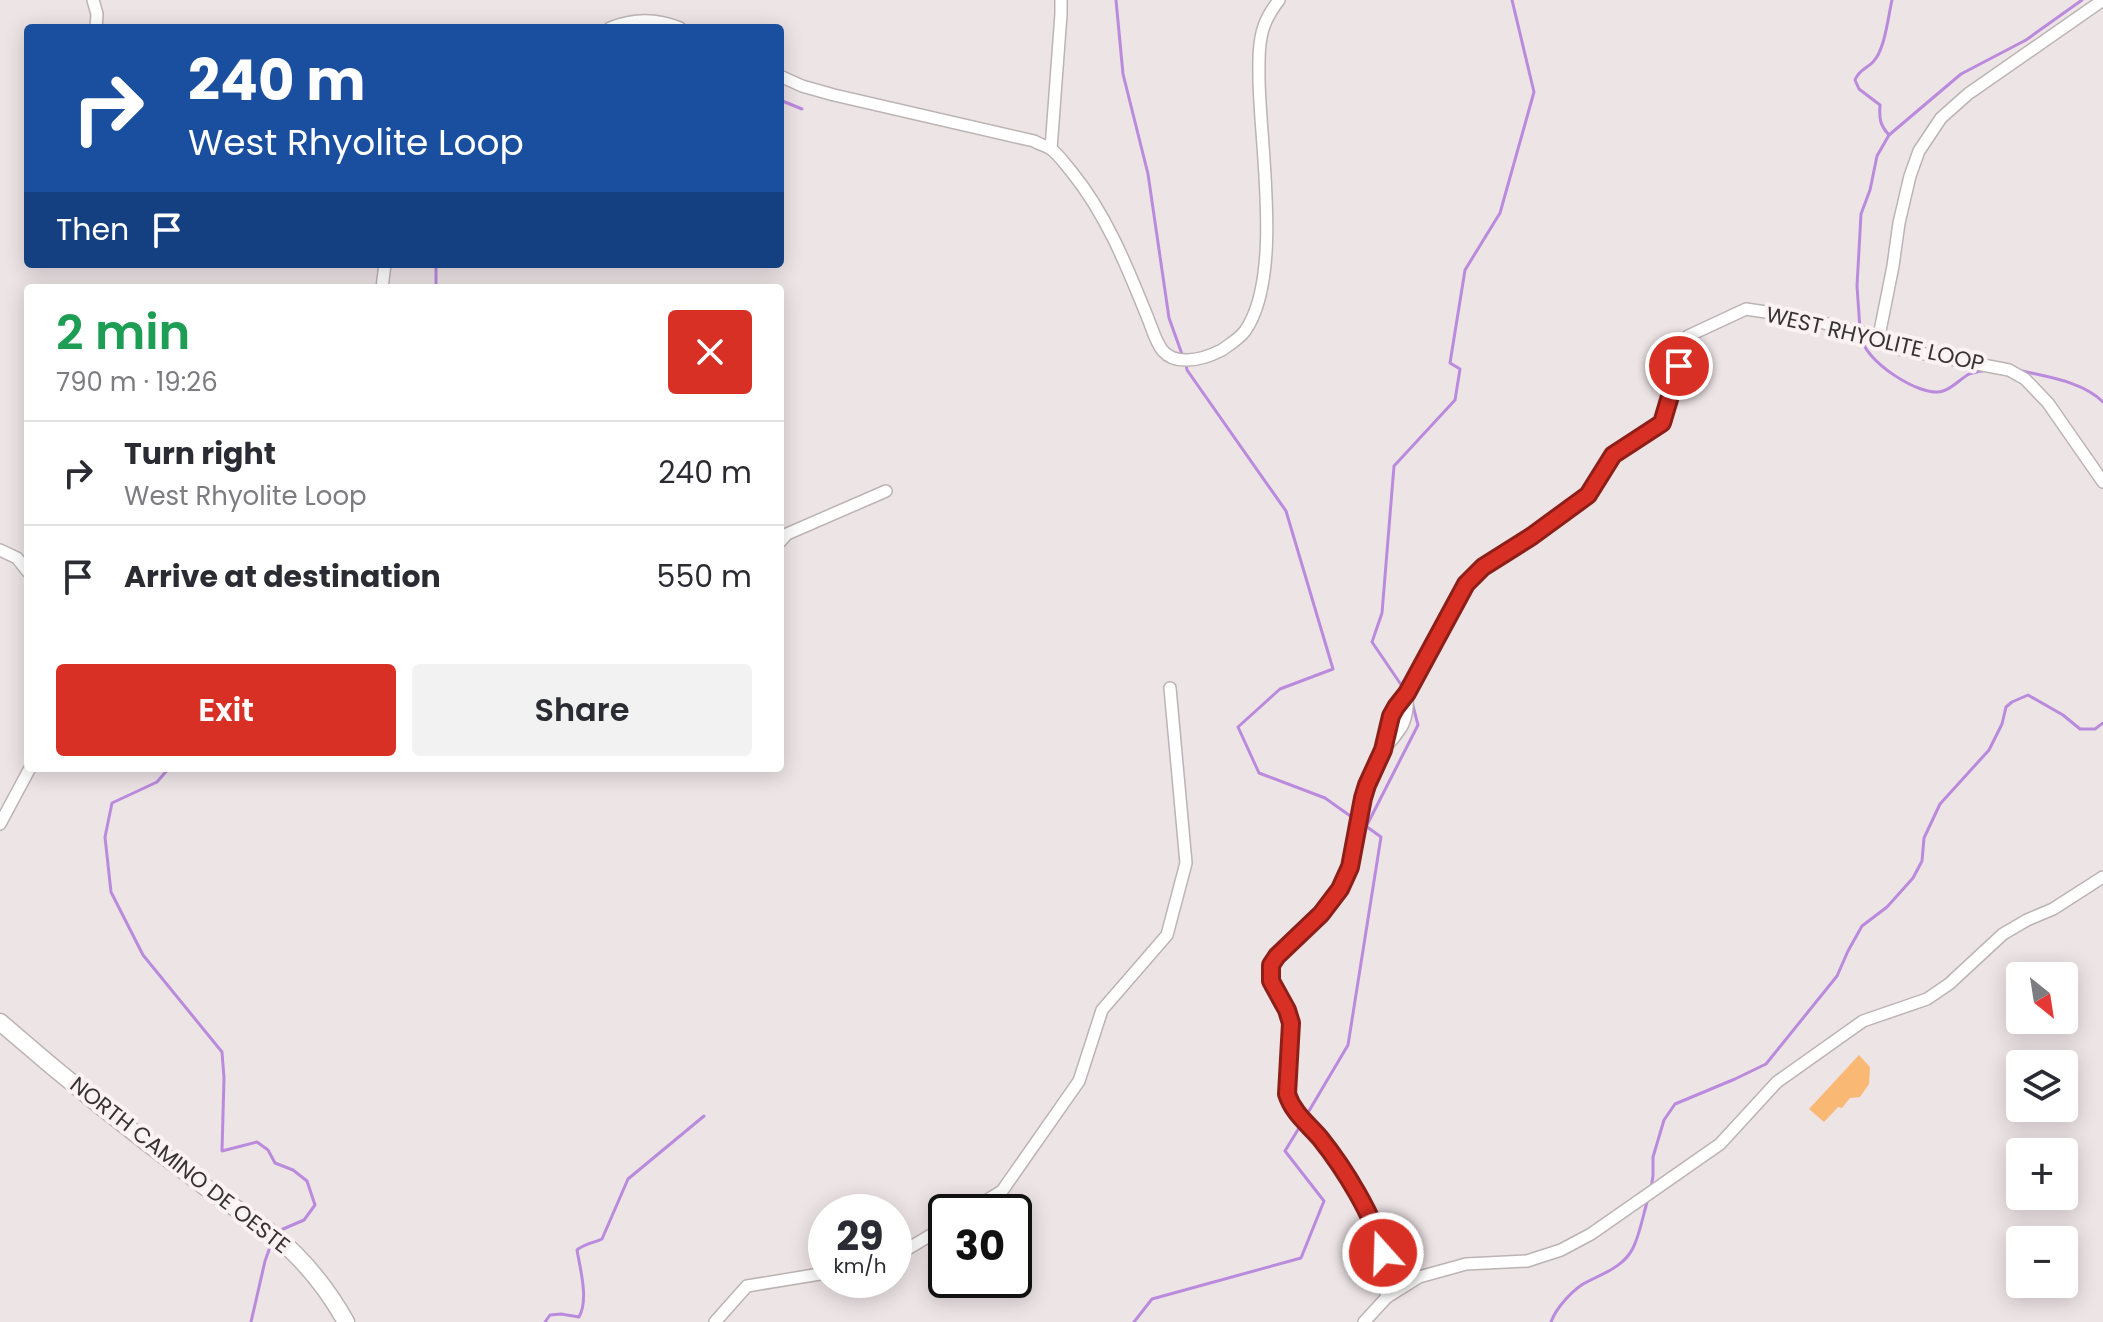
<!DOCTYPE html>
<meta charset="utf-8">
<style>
:root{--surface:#fff;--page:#f2f2f3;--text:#2b2b33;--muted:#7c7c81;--line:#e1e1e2;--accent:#d93025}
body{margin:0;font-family:Poppins,sans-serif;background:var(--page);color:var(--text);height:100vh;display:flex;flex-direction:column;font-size:30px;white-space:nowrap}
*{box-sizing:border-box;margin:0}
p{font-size:26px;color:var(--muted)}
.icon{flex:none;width:44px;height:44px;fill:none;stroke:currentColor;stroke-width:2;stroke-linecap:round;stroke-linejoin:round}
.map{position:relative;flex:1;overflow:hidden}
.panel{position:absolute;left:24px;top:284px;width:760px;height:488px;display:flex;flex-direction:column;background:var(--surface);border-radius:8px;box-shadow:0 4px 20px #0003}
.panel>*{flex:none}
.banner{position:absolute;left:24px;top:24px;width:760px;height:244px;border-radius:8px;box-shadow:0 4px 20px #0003;background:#1a4fa0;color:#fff;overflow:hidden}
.needle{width:52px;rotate:150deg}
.fabs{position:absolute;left:2006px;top:962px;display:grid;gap:16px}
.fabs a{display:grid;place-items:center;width:72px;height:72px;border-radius:8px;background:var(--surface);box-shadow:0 4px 20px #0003;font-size:40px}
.speed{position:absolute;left:808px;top:1194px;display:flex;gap:16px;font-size:40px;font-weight:700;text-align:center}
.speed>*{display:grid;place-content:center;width:104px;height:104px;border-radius:50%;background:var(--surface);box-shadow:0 4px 20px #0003;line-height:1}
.speed small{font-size:20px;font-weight:400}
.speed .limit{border:4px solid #111;border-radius:12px;background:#fff;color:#111}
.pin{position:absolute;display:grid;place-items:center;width:68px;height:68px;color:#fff;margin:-34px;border:4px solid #fff;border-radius:50%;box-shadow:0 2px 8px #0007}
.me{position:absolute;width:88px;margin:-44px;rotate:340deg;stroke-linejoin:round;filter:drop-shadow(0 0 6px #0008)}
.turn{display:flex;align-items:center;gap:28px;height:168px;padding:0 32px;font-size:36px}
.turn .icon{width:104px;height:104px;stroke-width:2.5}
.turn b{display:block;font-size:56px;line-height:68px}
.then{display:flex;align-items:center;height:76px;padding:0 32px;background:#0003;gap:16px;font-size:30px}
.round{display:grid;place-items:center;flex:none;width:84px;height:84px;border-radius:8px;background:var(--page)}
.headline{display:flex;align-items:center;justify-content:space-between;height:136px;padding:0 32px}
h1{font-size:48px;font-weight:600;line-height:60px;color:#1e9e55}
.cta{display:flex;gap:16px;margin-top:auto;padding:16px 32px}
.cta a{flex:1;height:92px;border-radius:8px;background:var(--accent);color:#fff;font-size:32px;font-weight:600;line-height:92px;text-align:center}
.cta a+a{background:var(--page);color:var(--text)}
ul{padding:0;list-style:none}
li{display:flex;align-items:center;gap:24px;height:104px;padding:0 32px;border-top:2px solid var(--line)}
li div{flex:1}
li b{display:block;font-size:30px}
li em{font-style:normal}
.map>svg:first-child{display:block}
.green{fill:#fab875}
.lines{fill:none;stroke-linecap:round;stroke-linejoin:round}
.stream{stroke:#ba8bdd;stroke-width:3}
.street-casing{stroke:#bcb3b4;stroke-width:14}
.secondary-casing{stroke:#bcb3b4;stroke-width:19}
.street{stroke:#fff;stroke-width:11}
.secondary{stroke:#fff;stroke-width:16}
.route-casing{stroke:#8d1f18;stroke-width:20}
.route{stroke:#d93025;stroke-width:14}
.labels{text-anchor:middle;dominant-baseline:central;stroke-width:8;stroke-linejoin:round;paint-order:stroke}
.street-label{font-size:22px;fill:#373334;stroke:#fbf2f3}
</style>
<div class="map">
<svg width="2103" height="1322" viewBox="0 0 2103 1322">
<rect width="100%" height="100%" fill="#ede4e6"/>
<path class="green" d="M1859,1055L1870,1067L1869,1084L1860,1097L1850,1098L1842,1108L1838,1107L1824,1122L1809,1109Z"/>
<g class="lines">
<g class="stream">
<path d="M1116,0L1123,74L1148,174L1169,318L1183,357"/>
<path d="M780,100L802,109"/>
<path d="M1889,135C1880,125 1879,119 1880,105L1859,89L1855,80C1859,70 1866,69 1873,62C1885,50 1888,17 1892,0"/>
<path d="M436,288V264"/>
<path d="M1860,329L1857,286L1861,214L1870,190L1877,156L1889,135L1961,74L2026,40L2082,0"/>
<path d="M1861,336C1862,359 1921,399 1943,391C1953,388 1960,379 1969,374C1975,372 1982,371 1987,370"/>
<path d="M1186,364L1187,370L1286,511L1333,669L1280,689L1238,727L1259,773L1325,798L1356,820"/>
<path d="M2018,370C2047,377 2082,381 2103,402"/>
<path d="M1404,689L1372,642L1382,613L1394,466L1455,400L1460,369L1450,363L1465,270L1500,213L1534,92L1512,0"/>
<path d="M169,768L157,782L112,803L105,837L111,892L143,955L222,1052L224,1078L222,1151L257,1142L268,1150L275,1163L293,1170L307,1181L315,1205L304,1220L283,1229"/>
<path d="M1367,825L1418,725L1412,702"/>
<path d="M1306,1116L1348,1045L1381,837L1363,824"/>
<path d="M1651,1188L1653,1176V1157L1664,1120L1675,1104L1735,1079L1766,1064L1837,976L1848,951L1862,926L1887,907L1913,878L1922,861L1924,838L1940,804L1989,750L2002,724L2006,707L2012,702L2028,695L2063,715L2080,729H2095L2103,723"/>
<path d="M251,1322L265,1261L270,1247"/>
<path d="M545,1322L550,1315L561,1314L579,1317C589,1300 580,1268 577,1250C585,1243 594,1243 602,1239L628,1179L704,1116"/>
<path d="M1134,1322L1152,1299L1301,1258L1324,1201L1285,1151L1302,1123"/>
<path d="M1551,1322C1556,1308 1571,1292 1583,1284C1601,1274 1623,1268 1633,1248C1640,1234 1643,1215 1648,1199"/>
</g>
<g class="street-casing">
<g id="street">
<path d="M93,0L97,14L96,28"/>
<path d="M610,28C634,18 656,18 680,28"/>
<path d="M780,76L802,86L834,95L1034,141C1039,144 1046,146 1051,149C1059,155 1065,164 1071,171C1107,215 1128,269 1149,321C1157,342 1161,361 1187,360C1198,360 1212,355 1222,350C1230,344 1239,339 1245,331C1283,277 1260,146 1259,80C1259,63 1258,43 1264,26C1267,17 1273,8 1279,0"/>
<path d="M1051,149L1061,14V0"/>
<path d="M382,288L385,264"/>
<path d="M1878,341L1893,266L1899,223L1910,176L1919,151L1941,118L1968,94L2103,0"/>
<path d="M780,542L787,534L886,491"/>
<path d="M0,550L17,558L28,572"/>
<path d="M1384,749C1402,729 1409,721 1407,693"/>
<path d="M0,824L30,768"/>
<path d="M968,1212L1002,1191L1079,1081L1102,1010L1167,935L1186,863L1170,688"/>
<path d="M894,1257L946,1226"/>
<path d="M1387,1297L1384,1286L1383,1253L1378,1233L1336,1161L1320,1139L1290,1105L1287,1094L1291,1023L1287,1010L1271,981V965L1277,956L1321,914L1340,889L1350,867L1363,798L1383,750L1391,716L1396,707L1407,693L1466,584L1483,567L1532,536L1588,495L1613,455L1662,423L1688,336L1746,309L1799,317L1860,332L1899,349L2009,370L2025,379L2048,403L2103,482"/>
<path d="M715,1322L747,1286L826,1273"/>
<path d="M1364,1322L1387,1297L1419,1277L1466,1264L1527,1261L1561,1250L1591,1234L1720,1144L1777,1082L1863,1021L1927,999L1949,984L2003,934L2027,920L2053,909L2103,877"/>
</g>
</g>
<g class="secondary-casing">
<path id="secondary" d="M0,1022C63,1077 129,1130 196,1180C228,1205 266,1225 295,1254C315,1274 332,1297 346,1322"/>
</g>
<use href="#street" class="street"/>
<use href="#secondary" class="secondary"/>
</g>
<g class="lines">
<g class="route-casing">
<path id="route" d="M1383,1253C1374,1216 1344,1168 1320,1138C1308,1124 1293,1113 1287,1094L1291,1023L1287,1010L1271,981V965L1277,956L1321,914L1340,889L1350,867L1363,798L1367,785L1383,750L1391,716L1396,707L1407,693L1466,584L1483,567L1532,536L1588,495L1613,455L1662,423L1679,366"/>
</g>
<use href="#route" class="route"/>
</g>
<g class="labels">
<g class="street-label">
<text transform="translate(1875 339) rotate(13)">WEST RHYOLITE LOOP</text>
<text transform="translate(180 1165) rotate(38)">NORTH CAMINO DE OESTE</text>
</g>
</g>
</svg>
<div class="fabs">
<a><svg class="needle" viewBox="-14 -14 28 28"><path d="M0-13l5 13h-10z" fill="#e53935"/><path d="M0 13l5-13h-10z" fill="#7c7c81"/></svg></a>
<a><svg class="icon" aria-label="layers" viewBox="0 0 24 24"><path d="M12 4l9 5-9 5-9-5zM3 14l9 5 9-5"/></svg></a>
<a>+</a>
<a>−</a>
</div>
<div class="speed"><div>29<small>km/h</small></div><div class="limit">30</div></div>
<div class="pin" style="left:1679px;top:366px;background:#d93025"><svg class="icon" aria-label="arrive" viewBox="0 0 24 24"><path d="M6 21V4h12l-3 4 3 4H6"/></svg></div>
<svg class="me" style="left:1383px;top:1253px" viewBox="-20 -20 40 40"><circle r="17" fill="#d93025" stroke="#fff" stroke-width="3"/><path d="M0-11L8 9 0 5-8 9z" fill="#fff"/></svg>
<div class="banner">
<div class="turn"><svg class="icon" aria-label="right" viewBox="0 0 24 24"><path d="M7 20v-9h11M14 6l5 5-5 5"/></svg><div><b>240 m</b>West Rhyolite Loop</div></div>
<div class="then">Then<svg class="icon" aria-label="arrive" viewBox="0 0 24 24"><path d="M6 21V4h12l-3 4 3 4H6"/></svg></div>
</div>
<section class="panel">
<div class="headline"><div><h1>2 min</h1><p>790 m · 19:26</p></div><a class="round" style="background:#d93025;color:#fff"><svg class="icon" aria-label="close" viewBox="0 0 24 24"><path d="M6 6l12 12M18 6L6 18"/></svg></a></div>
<ul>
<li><svg class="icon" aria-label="right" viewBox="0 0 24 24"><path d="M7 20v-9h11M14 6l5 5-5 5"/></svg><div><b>Turn right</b><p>West Rhyolite Loop</p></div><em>240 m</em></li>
<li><svg class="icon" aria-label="arrive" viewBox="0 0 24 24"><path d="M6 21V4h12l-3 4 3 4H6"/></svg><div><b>Arrive at destination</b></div><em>550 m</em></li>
</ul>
<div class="cta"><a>Exit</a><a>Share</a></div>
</section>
</div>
